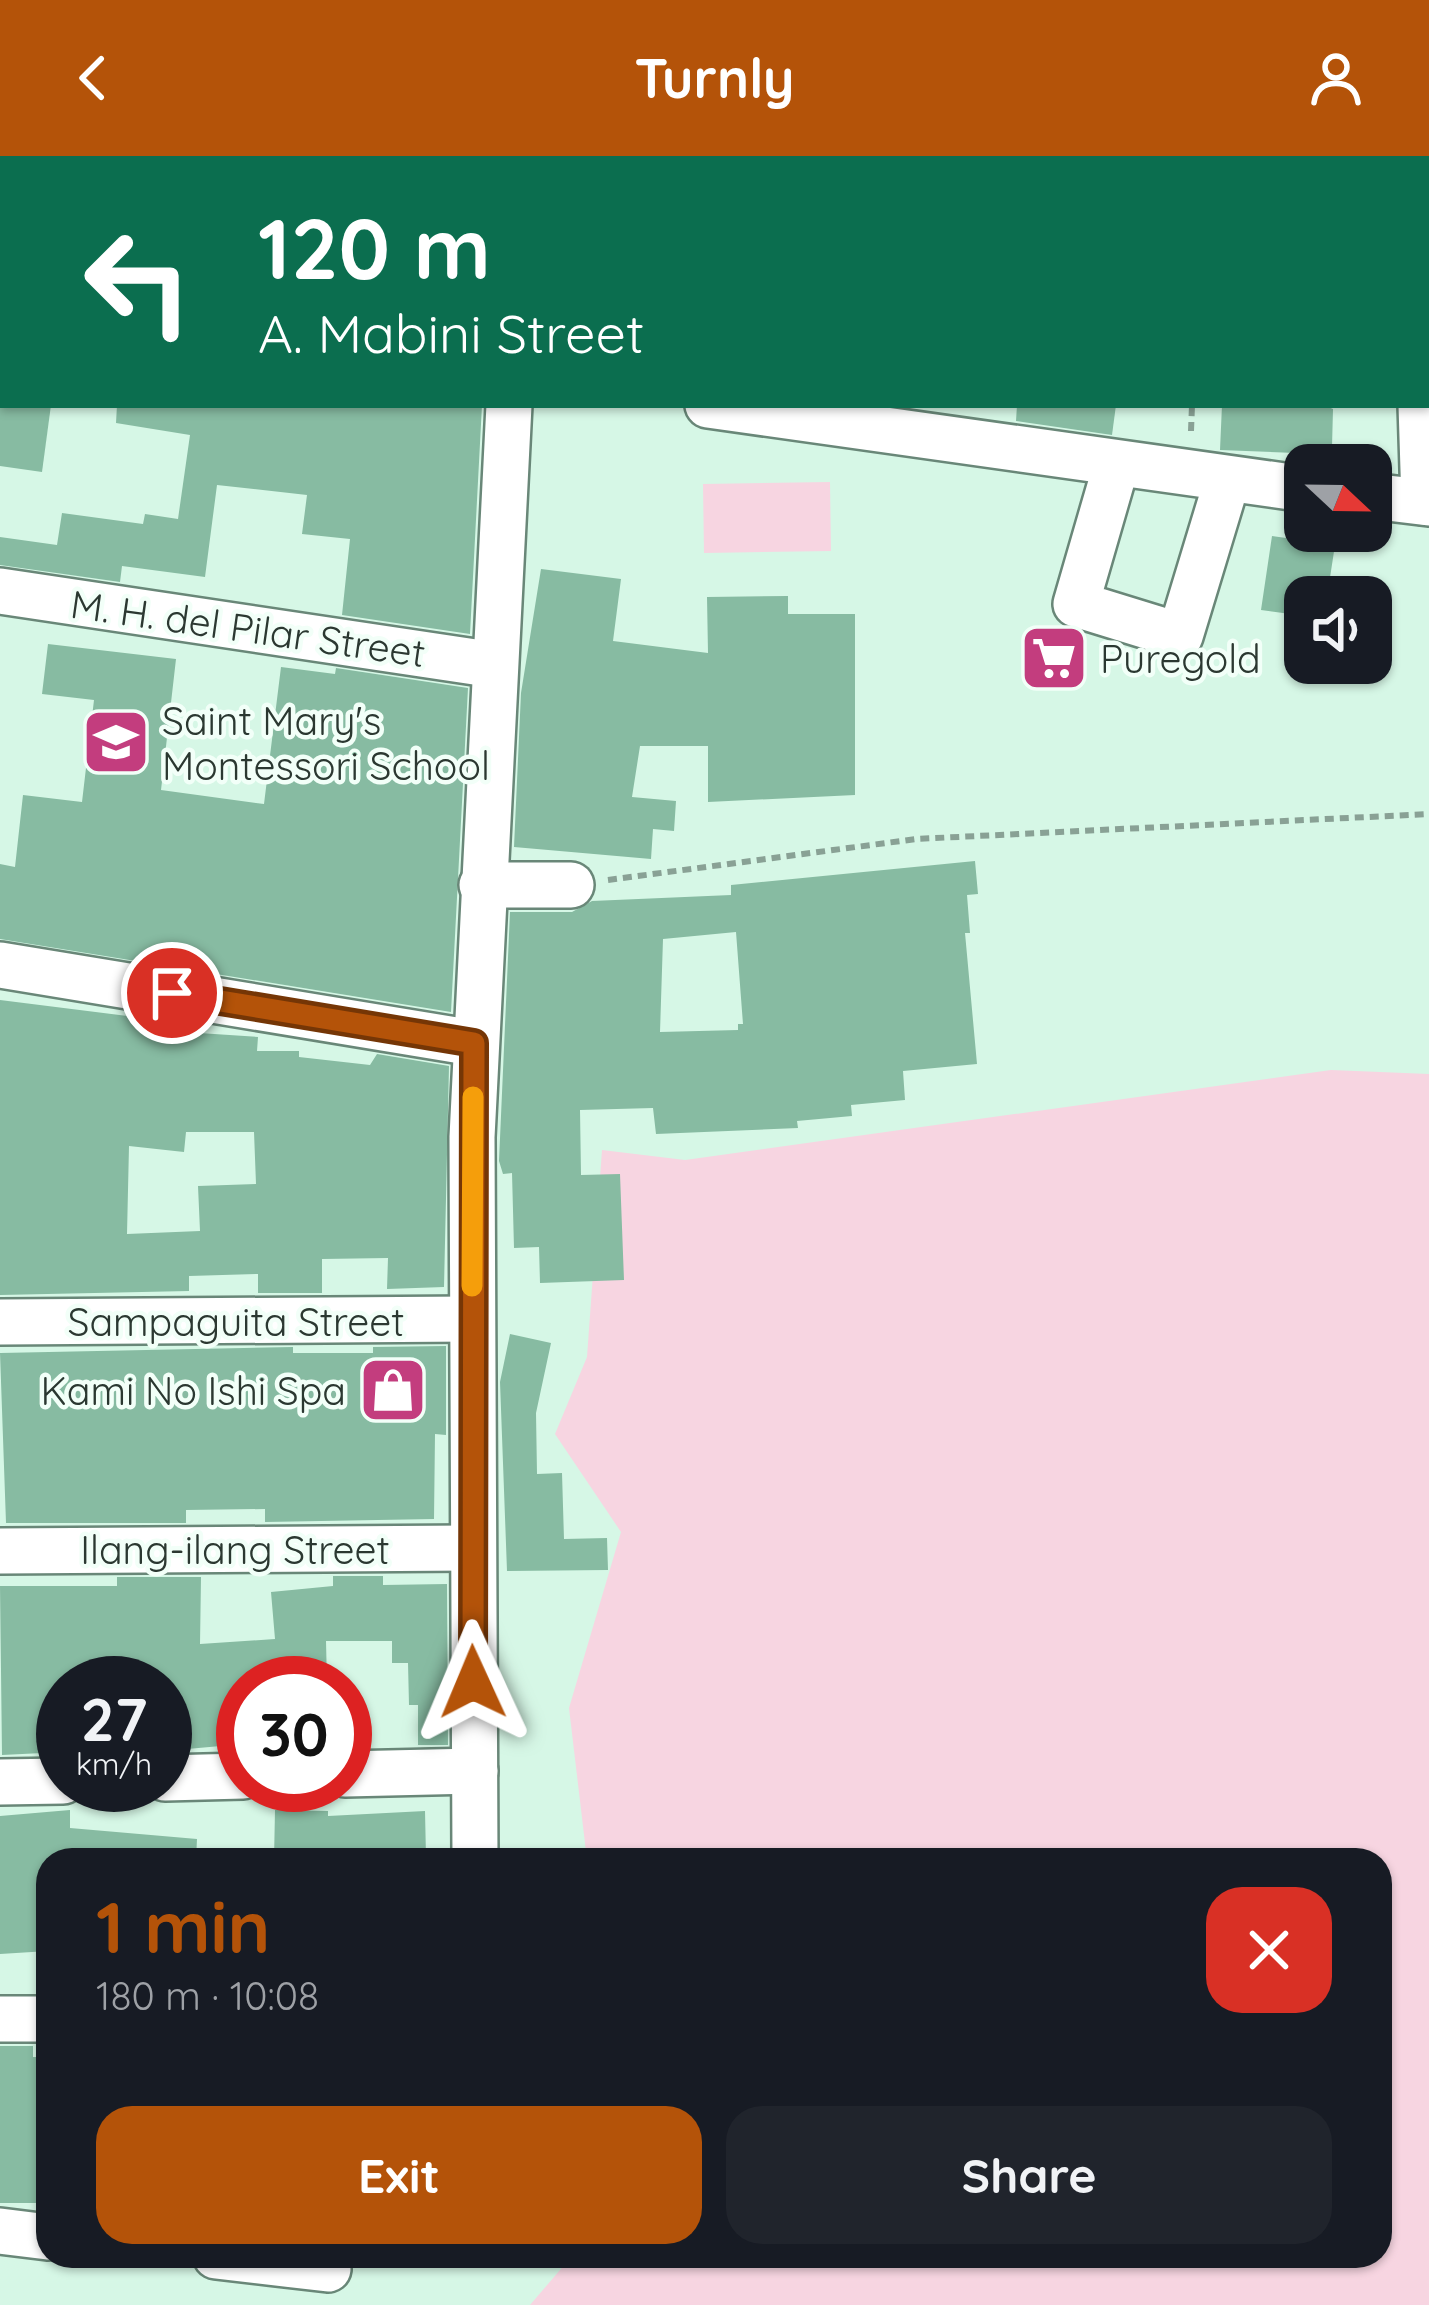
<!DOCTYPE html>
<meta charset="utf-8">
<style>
:root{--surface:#171b24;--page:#20242c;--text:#f1f3f6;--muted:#9ea1a6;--accent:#b45309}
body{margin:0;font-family:Quicksand,sans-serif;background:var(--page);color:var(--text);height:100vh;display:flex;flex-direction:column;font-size:45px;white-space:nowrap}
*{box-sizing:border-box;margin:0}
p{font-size:39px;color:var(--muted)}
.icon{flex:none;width:66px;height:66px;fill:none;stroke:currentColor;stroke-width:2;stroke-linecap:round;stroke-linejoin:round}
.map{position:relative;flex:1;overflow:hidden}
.sheet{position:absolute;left:36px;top:1692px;width:1356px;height:420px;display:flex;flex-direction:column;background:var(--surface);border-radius:36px;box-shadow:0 3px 9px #0004}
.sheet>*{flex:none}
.guide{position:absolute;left:0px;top:0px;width:1431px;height:252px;box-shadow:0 3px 9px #0004;background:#0b6e4f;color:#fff;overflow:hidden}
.needle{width:78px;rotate:112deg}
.tools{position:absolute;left:1284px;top:288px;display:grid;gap:24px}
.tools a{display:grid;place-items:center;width:108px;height:108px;border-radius:24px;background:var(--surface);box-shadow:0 3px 9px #0004;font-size:60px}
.speed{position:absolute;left:36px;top:1500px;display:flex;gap:24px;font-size:60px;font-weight:700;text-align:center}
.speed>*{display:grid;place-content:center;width:156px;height:156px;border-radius:50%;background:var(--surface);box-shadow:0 3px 9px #0004;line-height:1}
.speed small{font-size:30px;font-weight:400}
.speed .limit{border:18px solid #d22;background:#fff;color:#111}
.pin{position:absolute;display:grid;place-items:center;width:102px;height:102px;color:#fff;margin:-51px;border:6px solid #fff;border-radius:50%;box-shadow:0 3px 12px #0007}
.me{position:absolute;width:132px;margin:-66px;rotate:359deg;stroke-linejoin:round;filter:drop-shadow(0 0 9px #0008)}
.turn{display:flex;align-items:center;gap:42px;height:252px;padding:0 60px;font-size:54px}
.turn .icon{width:156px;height:156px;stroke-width:2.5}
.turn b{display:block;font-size:84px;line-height:102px}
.round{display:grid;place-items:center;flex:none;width:126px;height:126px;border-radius:36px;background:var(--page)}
.summary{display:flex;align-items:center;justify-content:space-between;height:204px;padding:0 60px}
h1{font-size:72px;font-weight:700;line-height:90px;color:var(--accent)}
.primary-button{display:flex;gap:24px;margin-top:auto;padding:24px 60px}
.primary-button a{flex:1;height:138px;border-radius:36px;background:var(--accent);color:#fff;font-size:48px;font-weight:700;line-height:138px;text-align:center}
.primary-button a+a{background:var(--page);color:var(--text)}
header{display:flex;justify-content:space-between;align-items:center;height:156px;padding:0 60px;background:var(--accent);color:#fff;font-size:54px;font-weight:700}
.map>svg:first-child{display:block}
.green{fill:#f7d5e1}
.building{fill:#87bba2;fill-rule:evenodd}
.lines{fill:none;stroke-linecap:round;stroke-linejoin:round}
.minor-casing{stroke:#698778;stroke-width:50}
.path{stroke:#89a195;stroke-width:6;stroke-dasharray:9 6;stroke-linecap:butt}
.minor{stroke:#fff;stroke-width:45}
.route-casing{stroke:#753606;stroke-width:30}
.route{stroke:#b45309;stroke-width:21}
.slow{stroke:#f59e0b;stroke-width:21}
.labels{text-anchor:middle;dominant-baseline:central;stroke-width:9;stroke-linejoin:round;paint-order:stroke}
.street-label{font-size:39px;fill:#2b3831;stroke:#f2fff8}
.poi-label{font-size:39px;fill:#2b3831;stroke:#f2fff8;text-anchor:start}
</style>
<header><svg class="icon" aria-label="back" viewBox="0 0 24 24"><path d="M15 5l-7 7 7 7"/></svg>Turnly<svg class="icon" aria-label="person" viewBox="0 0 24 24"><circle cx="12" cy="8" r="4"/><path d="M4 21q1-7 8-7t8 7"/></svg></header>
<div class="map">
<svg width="1429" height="2149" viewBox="0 0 1429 2149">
<rect width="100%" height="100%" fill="#d6f7e6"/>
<g class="green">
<path d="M830,326L831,395L704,397L703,328Z"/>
<path d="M1331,914L1429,918V2149H530L572,2100H1380V1704H587L569,1552L621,1376L555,1278L587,1201L602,994L685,1004Z"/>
</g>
<g class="building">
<path d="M0,249H51L42,316L0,310Z"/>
<path d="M117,249H482L470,478L342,459L350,383L302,378L307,339L217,329L205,421L122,410L120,426L0,409V381L57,389L62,357L143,368L145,358L178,363L190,279L116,267Z"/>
<path d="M1017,249H1116L1112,279L1016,265Z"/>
<path d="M1222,249H1324L1333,253L1332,291H1321V298L1220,294Z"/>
<path d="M1272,380L1335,389L1327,441H1305V460L1261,454Z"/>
<path d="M541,413L621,423L613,485L708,497L707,441L788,440V458H855V639L708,646V590H640L632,641L676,645L674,675L653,673L651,703L514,691L521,537Z"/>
<path d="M48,488L176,503L161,634L264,648L281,511L335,518L336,512L468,532L451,856L0,783V708L15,711L23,639L82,646L94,544L42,538Z"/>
<path d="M975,705L978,738L967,739L970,777H965L977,908L903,915L905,944L851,949L852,960L797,965L798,972L656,978L653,952L580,954L581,1019L620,1018L624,1124L540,1127L539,1091L514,1092L512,1017L503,1018L499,1005L510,756H572L592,745L731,739V729ZM736,776L743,868H738V874L660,876L663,783Z"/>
<path d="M0,844L199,869V877L258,881L257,895H299V901L370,909L377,898L449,910L444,1131L387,1133L388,1102L322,1103V1137H258V1118L189,1120V1135L0,1139ZM186,976H254L256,1028L198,1030L200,1075L127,1078L129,990L184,996Z"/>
<path d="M510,1178L551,1187L536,1257L537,1318L562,1317L564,1383L607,1382L608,1414L507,1415L500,1226Z"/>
<path d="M446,1190V1279L435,1278L434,1363L265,1366V1353L186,1354V1367H6L0,1197L293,1191V1197H373V1191Z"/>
<path d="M333,1420H383V1429L447,1428L448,1589H418V1549H409L408,1507H392V1485H326L327,1527H243V1588L165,1595V1527H63V1596L2,1599L0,1430H117V1421H201L200,1488L275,1483L271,1436L333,1430Z"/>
<path d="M70,1654V1672L197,1683L196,1704H48V1795L0,1798V1660Z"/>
<path d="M275,1654L328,1655V1660L425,1655L426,1701L274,1704Z"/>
<path d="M0,1890H33V1901H48V2047H0Z"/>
</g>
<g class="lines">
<g class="minor-casing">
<g id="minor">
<path d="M1410,0V3"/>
<path d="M524,3V0"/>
<path d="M1428,84H1429"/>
<path d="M0,146H3"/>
<path d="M708,249L1305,333"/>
<path d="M1421,249L1424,346"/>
<path d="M1116,310L1076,448L1180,480L1227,325"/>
<path d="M1371,340L1429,347"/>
<path d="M0,435L495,509"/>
<path d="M482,729H571"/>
<path d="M0,809L474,887"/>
<path d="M0,1166L472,1163"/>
<path d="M0,1395L470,1392"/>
<path d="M345,1618L475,1615"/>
<path d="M165,1622L243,1620"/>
<path d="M0,1626L63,1625"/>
<path d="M475,1704L472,981L509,249"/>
<path d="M0,1863H48"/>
<path d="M0,2075L48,2081"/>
<path d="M216,2100L328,2113"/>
</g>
</g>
<g class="path">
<path d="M886,0V3"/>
<path d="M1177,0V3"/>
<path d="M1191,275L1192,249"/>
<path d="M608,724L916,683L1429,658"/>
</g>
<use href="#minor" class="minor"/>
</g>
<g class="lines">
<g class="route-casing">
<path id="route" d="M172,837L474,887L473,1526"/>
</g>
<use href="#route" class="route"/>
<path class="slow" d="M472,1130L473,941"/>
</g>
<defs>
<g id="supermarket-square" transform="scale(3.45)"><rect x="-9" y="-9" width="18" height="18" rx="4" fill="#c33d7e" stroke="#f2fff8"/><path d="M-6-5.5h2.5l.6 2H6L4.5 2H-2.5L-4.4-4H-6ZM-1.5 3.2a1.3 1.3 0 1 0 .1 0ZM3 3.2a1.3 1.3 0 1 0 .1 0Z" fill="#fff"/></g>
<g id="school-square" transform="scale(3.45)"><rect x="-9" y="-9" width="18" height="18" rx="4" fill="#c33d7e" stroke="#f2fff8"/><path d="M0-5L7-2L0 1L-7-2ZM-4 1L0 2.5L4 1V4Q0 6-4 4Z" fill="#fff"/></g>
<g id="shop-square" transform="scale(3.45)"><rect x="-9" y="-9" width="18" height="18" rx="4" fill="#c33d7e" stroke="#f2fff8"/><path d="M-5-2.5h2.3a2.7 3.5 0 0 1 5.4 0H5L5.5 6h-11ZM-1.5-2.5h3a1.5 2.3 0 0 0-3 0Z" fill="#fff"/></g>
</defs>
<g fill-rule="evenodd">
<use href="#supermarket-square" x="1054" y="502"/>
<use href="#school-square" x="116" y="586"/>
<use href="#shop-square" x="393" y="1234"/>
</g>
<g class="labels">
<g class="street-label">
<text transform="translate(248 472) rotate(8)">M. H. del Pilar Street</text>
<text x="236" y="1165">Sampaguita Street</text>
<text x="235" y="1393">Ilang-ilang Street</text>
</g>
<g class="poi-label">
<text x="1100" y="502">Puregold</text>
<text x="162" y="564">Saint Mary's<tspan x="162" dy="45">Montessori School</tspan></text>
<text x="346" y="1234" text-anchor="end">Kami No Ishi Spa</text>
</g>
</g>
</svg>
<div class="tools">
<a><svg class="needle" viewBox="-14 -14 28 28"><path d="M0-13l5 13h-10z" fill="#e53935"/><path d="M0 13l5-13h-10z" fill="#9ea1a6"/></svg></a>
<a><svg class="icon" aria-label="sound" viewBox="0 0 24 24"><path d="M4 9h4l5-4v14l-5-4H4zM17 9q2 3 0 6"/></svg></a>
</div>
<div class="speed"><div>27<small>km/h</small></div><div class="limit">30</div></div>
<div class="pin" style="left:172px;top:837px;background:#d93025"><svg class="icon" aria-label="arrive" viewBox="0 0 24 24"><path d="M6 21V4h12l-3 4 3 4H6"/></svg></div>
<svg class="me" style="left:473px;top:1526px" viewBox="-20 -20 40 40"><path d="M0-17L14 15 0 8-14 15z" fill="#b45309" stroke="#fff" stroke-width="4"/></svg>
<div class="guide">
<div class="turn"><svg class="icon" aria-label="left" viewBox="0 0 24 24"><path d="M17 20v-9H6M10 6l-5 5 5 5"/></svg><div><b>120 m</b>A. Mabini Street</div></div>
</div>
<section class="sheet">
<div class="summary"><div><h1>1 min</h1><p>180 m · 10:08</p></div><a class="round" style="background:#d93025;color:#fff"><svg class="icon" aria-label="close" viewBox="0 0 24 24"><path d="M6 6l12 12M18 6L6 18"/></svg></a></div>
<div class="primary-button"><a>Exit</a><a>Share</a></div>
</section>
</div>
